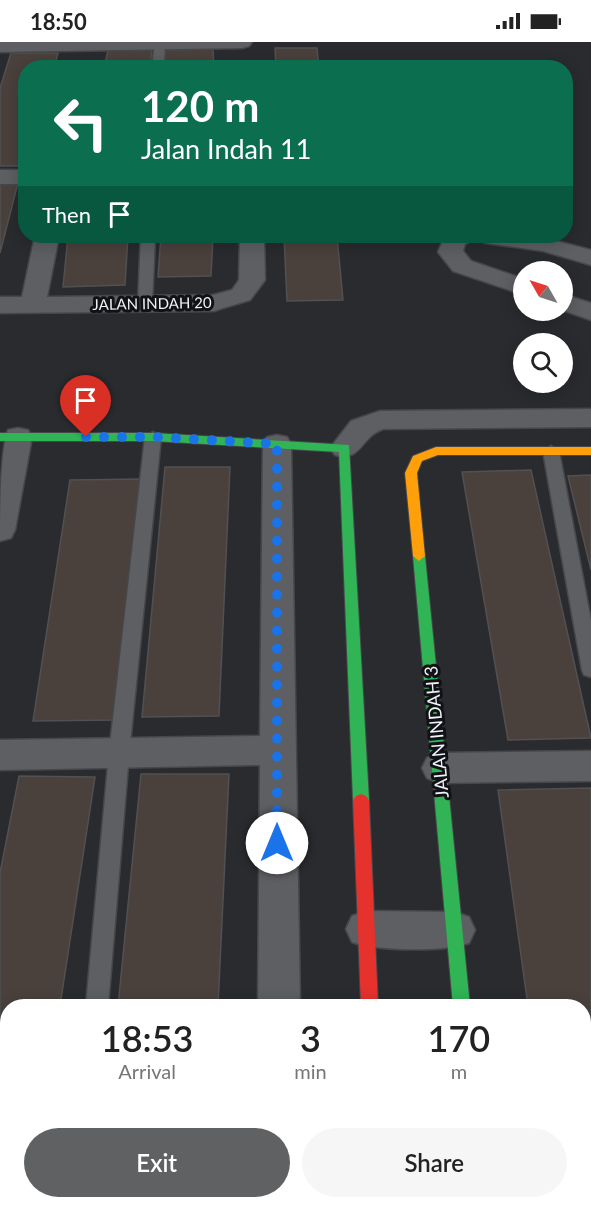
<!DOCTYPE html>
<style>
:root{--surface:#fff;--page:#f6f6f6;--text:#222;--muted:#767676;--accent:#5f6163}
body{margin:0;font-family:Lato,sans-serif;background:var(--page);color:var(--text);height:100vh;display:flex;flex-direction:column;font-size:22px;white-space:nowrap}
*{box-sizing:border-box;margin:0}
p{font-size:20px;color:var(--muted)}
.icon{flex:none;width:33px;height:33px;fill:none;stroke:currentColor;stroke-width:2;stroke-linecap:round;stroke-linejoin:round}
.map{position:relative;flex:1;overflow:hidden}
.panel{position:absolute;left:0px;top:957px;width:591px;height:210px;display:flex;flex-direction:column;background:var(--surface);border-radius:24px 24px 0 0;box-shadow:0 3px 15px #0003}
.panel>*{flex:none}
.banner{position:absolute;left:18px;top:18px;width:555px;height:183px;border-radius:24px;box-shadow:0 3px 15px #0003;background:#0b6e4f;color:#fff;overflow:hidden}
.needle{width:39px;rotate:309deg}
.buttons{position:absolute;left:513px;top:219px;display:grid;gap:12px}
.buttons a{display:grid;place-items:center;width:60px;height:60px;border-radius:50%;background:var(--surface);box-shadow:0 3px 15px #0003;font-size:30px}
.pin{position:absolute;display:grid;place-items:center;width:51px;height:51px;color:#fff;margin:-62px -26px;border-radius:50% 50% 50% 0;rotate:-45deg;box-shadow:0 0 6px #0007}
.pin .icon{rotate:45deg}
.me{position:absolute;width:66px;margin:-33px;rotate:0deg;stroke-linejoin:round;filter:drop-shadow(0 0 4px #0008)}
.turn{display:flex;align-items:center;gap:21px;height:126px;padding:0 24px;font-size:27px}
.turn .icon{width:78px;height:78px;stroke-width:2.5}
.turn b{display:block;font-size:42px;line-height:51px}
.then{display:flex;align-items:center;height:57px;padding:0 24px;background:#0003;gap:12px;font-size:22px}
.eta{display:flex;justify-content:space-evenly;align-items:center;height:102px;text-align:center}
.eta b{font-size:36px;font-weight:600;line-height:42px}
.action{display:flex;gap:12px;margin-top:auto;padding:12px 24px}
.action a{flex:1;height:69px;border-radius:36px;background:var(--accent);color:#fff;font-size:24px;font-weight:600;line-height:69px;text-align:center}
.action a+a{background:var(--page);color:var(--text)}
.status{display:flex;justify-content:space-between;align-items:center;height:42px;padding:0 30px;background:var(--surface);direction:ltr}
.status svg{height:16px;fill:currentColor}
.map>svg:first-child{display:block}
.building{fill:#4a413d;stroke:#525051;stroke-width:1.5}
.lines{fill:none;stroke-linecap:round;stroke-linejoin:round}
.lane-casing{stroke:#46474a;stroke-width:3}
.street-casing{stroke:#46474a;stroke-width:3}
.fast-casing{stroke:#46474a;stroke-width:2}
.slow-casing{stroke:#46474a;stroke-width:2}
.jam-casing{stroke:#46474a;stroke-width:2}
.lane{fill:#5e5f62;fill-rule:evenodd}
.street{fill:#5e5f62;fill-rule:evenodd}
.fast{fill:#30b455;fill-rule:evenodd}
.slow{fill:#ff9f0a;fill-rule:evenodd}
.jam{fill:#e5322d;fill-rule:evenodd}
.route{stroke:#1a73e8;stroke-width:10;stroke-dasharray:0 18}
.labels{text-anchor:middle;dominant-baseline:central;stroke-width:6;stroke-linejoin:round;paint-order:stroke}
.far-street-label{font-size:15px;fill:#f0f3f8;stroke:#111216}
.street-label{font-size:18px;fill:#f0f3f8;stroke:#111216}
</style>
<div class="status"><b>18:50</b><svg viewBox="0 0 49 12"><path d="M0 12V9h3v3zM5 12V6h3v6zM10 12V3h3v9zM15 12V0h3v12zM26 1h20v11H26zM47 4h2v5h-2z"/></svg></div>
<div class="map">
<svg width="591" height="1167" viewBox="0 0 591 1167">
<rect width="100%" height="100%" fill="#292b2f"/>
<g class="building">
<path d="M275,6H317L319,26H276Z"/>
<path d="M213,7L214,26H164L165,8Z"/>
<path d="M108,8H152L150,26H104Z"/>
<path d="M11,11H58L54,26H26V124H0V46Z"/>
<path d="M0,141H18L0,211Z"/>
<path d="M68,194H128L125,243L63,245Z"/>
<path d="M161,194H213L211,234L158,235Z"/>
<path d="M284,194H337L343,258L287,259Z"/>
<path d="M165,425H230L219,674L142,675Z"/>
<path d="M531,428L591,696L508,698L462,430Z"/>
<path d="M591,433V528L568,434Z"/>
<path d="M140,437L116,678L33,679L70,438Z"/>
<path d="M141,732H229L218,964H118Z"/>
<path d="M19,734L95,735L60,964H8V1038H0V831Z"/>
<path d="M591,746V1167H555L554,1160H584V964H528L498,748Z"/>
</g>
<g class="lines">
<g class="lane-casing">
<g id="lane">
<path d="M155,0H165L164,26H152Z"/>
<path d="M141,194H155L152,262L145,266L138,262Z"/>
<path d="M153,390L161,395L129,712L108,964H86L109,712L145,395Z"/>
<path d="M551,404L559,409L591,579V635L584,633L582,628L543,409Z"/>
<path d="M67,1160H92V1167H66Z"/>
</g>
</g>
<g class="street-casing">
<g id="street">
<path d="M0,0H252L249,4L242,6L0,10Z"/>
<rect x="0" y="128" width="26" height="14"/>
<path d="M35,194H59L47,255L213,253L232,248L239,238L240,194H264L265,238L250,258L223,266L214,269L0,271V255H22Z"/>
<path d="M445,194H537L591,208V223L543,209L486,201L476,197L465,202L463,209L471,219L524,237V253L453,229L438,210Z"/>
<path d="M562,252L591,261V278L562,268Z"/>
<path d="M591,367V385L383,387C360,395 362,420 335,413L330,406L351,379L380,369Z"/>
<path d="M18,386L28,388L32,395L15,488L11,496L0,499C0,471 0,410 8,388Z"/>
<path d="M277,393L287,395L291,402L300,964H258L260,723L0,728V698L260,694L263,402L267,395Z"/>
<path d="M591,709V739L440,741L427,736L422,726L427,716L440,711Z"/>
<path d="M366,869L455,870L469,875L475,888L469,901C445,910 376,909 352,900L346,887L352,874Z"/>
<rect x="257" y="1160" width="46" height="7"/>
<path d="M458,1160H504L505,1167H459Z"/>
</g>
</g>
<g class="fast-casing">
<g id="fast">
<path d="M0,391H153L349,403L369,758L366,762L361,764L356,762L353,758L339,410L153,399H0Z"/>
<path d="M419,509L425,514L470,964H453L413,514Z"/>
<path d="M374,1160H392L393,1167H375Z"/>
</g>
</g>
<g class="slow-casing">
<path id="slow" d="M436,405H591V413H438L422,419L417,431L425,514L419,519L413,514L405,431L413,414Z"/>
</g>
<g class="jam-casing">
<path id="jam" d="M361,752L366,754L369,758L378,964H361L353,758L356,754Z"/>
</g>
<use href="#lane" class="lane"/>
<use href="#street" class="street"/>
<use href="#fast" class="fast"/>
<use href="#slow" class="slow"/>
<use href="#jam" class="jam"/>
</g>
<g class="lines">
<path class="route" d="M86,395H153L277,402V801"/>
</g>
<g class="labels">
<g class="far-street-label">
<text transform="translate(152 261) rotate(-1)">JALAN INDAH 20</text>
</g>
<g class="street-label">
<text transform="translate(436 690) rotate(-95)">JALAN INDAH 3</text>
</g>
</g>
</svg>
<div class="buttons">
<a><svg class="needle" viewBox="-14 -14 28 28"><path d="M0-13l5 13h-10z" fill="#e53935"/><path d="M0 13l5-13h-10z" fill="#767676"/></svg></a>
<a><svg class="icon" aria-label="search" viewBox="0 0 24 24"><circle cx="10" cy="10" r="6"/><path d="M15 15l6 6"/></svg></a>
</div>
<div class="pin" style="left:86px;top:395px;background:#d93025"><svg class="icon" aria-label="arrive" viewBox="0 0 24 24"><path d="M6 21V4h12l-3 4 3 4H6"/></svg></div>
<svg class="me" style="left:277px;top:801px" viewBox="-20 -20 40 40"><circle r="19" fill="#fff"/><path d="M0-13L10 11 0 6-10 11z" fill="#1a73e8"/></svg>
<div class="banner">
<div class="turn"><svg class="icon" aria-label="left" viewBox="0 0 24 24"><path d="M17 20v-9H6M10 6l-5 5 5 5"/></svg><div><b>120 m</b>Jalan Indah 11</div></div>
<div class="then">Then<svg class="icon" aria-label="arrive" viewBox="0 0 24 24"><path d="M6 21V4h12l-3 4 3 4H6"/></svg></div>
</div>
<section class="panel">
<div class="eta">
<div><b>18:53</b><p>Arrival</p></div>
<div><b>3</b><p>min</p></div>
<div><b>170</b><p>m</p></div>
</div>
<div class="action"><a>Exit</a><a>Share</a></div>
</section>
</div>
